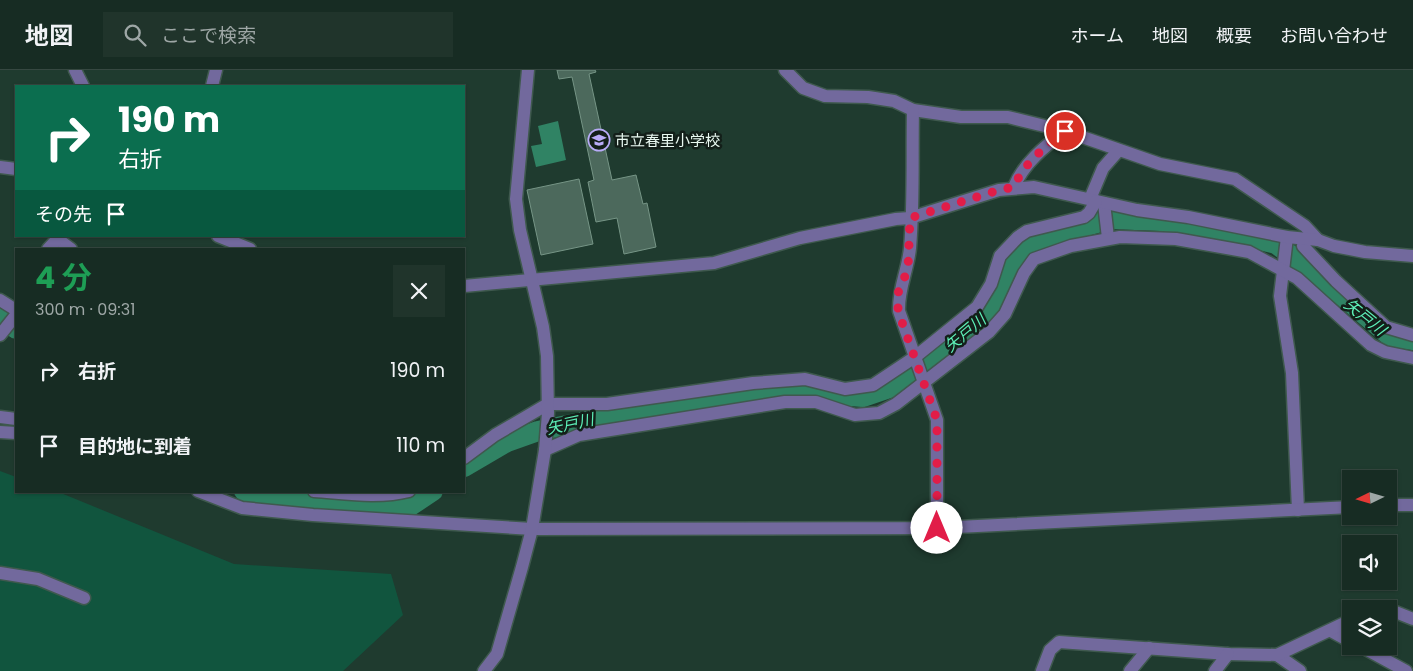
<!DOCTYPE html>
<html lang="ja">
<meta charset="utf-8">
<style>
:root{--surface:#172c23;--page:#20342b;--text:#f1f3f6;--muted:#9ea7a6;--line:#364841}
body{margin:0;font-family:Poppins,"Noto Sans JP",sans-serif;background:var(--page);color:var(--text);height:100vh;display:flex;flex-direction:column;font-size:19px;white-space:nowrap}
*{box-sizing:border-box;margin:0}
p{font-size:16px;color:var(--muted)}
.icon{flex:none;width:28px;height:28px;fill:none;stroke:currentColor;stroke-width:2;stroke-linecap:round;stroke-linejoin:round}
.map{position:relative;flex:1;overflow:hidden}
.sheet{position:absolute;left:15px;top:178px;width:450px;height:245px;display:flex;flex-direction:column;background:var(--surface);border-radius:0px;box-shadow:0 1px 4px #0004,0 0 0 1px var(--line)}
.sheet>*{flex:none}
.hud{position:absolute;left:15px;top:15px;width:450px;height:152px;border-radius:0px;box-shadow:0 1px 4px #0004,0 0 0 1px var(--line);background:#0b6e4f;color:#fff;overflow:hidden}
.needle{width:32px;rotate:265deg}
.buttons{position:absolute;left:1342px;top:400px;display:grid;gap:10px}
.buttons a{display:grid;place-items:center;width:55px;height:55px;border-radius:0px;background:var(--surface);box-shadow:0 1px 4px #0004,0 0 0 1px var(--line);font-size:25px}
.pin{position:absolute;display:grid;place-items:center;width:42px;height:42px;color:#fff;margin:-21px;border:2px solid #fff;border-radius:50%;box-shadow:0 1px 5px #0007}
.me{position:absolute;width:55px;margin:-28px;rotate:0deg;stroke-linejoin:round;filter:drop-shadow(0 0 4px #0008)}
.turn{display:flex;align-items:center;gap:18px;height:105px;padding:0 20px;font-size:22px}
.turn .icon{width:65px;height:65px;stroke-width:2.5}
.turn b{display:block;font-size:35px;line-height:42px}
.then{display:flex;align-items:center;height:48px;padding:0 20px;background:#0003;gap:10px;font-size:19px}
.round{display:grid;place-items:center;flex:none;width:52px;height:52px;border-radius:0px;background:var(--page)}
.overview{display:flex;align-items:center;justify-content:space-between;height:85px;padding:0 20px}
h1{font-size:30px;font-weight:700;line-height:38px;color:#1e9e55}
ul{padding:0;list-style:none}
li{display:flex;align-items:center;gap:15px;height:75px;padding:0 20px}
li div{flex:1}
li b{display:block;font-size:19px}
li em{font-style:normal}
header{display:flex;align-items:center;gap:30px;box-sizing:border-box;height:70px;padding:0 25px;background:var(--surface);border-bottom:1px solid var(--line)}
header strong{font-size:24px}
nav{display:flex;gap:28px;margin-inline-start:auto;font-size:18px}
.search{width:350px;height:45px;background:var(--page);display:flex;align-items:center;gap:12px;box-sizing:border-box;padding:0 18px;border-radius:0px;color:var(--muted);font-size:19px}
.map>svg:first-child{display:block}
.green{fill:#11553e}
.water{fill:#308364}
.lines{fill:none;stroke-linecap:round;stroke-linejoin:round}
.river{stroke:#308364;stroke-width:20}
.building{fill:#4c695c;stroke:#769586}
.minor-casing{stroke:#3f594e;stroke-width:15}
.minor{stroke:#72699d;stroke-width:12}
.route{stroke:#e11d48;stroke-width:9;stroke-dasharray:0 16.2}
.labels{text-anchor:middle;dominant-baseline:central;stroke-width:5;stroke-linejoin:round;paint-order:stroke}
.poi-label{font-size:15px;fill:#e9f9f1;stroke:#131f19;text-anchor:start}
.water-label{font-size:16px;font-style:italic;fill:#5defb7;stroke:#131f19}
</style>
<header>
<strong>地図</strong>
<div class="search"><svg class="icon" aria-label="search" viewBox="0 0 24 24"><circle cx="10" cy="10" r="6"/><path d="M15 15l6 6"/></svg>ここで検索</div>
<nav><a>ホーム</a><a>地図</a><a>概要</a><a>お問い合わせ</a></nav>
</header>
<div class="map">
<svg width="1413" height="601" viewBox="0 0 1413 601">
<rect width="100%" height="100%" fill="#1f3b2f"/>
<path class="green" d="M0,401L16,407V421H56L234,494L391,504L403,545L343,601H0Z"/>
<path class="water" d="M558,51L566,90L536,97L531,76L542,74L538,56Z"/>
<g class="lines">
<g class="river">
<path d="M0,244L16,259"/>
<path d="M464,397L507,372L538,361L605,347L804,316L838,325L863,327L904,313L994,239L1007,205L1018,184L1039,170L1111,149L1160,151L1214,159L1276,174L1320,207L1391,267L1413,270"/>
<path d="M244,421L265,429L346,430L406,439L433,421"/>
</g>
</g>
<g class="building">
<path d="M557,0H595L596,2L589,4L612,110L636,105L643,134L647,133L656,177L624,184L617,148L596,152L588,112L594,110L572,7L559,9Z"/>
<path d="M579,109L593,174L541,185L527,120Z"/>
</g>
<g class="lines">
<g class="minor-casing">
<g id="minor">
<path d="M75,0L83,16"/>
<path d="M785,0L803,18L825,26L868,27L894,31L913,40L961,47H1008L1065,61L1160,94L1235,109L1305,156L1318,170"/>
<path d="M212,16L216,0"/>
<path d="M913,40C912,85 914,132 910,178C908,200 898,219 899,241L937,350V458"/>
<path d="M0,97L16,99"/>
<path d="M1014,117C1023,94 1045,76 1065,61"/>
<path d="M1090,129L1103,98L1118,81"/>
<path d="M1104,133L1108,168"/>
<path d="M218,166L250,179"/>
<path d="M1287,167L1280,226L1292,303L1298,440"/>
<path d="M1304,169L1303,176L1336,211L1386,257L1413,265"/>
<path d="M59,170L71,179"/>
<path d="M48,179L60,166"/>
<path d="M464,216L714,193L800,168L896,149L910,148L999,120L1034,117L1137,140L1188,147L1287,167L1318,170L1334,176L1365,182L1413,186"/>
<path d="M0,230L16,240"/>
<path d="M0,265L16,245"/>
<path d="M0,347L16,349"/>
<path d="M0,362L16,363"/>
<path d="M545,380L579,365L785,332H816L855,345L879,343L896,334L989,262L1005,244L1024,203L1034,189L1071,176L1120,167L1176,169L1249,182L1297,208L1371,275L1385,282L1413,288"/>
<path d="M464,388L495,365L548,334H607L753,313L805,309L845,319L873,315L915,287L977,237L991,214L1000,186L1018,167L1027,161L1084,147L1089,143L1096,131"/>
<path d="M198,421L242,438L313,445L532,459L937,458L1351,437"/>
<path d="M314,421C344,423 378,429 409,421"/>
<path d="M1389,435H1413"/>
<path d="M0,503L38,509L84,528"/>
<path d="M1388,539L1413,549"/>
<path d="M1331,561L1351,572"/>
<path d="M1360,576L1406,601"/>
<path d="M1277,585L1300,601"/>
<path d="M484,601L497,584L522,497L532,459L545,380L548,343L547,286L543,257L520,160L516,129L528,0"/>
<path d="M1042,601L1050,580L1059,572L1228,584L1277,585L1351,550"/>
<path d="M1130,601L1149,578"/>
<path d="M1215,601L1228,584"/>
</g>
</g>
<use href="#minor" class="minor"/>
</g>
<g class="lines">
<path class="route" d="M937,458V350L898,241V223L908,199L910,148L999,120L1014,117C1023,94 1046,76 1065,61"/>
</g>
<defs>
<g id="school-ring" transform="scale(1.125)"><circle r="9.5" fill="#131f19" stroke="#b8abf7" stroke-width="1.5"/><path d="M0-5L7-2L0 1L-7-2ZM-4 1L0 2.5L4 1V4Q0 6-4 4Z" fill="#b8abf7"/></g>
</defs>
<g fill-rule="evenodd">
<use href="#school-ring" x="599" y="70"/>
</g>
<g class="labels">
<g class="poi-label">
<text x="615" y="70">市立春里小学校</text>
</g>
<g class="water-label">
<text transform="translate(1365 247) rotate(39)">矢戸川</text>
<text transform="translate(965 263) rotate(-40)">矢戸川</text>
<text transform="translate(570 354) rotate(-12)">矢戸川</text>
</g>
</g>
</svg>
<div class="buttons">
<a><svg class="needle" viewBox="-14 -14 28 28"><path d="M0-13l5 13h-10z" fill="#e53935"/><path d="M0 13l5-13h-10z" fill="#9ea7a6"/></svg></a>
<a><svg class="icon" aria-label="sound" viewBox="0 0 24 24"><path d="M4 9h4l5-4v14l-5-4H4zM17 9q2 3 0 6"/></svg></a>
<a><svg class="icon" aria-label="layers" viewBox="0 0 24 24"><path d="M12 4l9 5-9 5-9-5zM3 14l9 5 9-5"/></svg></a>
</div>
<div class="pin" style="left:1065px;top:61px;background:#d93025"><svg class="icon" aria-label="arrive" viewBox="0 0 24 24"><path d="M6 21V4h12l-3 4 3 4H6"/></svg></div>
<svg class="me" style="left:937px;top:458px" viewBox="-20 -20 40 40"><circle r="19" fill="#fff"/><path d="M0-13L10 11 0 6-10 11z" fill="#e11d48"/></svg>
<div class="hud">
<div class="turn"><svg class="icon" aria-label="right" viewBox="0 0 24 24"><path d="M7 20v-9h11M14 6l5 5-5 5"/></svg><div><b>190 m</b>右折</div></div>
<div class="then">その先<svg class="icon" aria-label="arrive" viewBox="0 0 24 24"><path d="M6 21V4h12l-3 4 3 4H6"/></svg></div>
</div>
<section class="sheet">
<div class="overview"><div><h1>4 分</h1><p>300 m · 09:31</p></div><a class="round"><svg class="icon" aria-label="close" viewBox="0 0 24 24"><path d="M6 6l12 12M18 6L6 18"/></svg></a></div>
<ul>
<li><svg class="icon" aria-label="right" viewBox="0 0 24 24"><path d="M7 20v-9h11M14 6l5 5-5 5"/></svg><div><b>右折</b></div><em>190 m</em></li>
<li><svg class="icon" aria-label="arrive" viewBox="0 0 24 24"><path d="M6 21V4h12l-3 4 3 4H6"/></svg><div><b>目的地に到着</b></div><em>110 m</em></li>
</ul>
</section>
</div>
